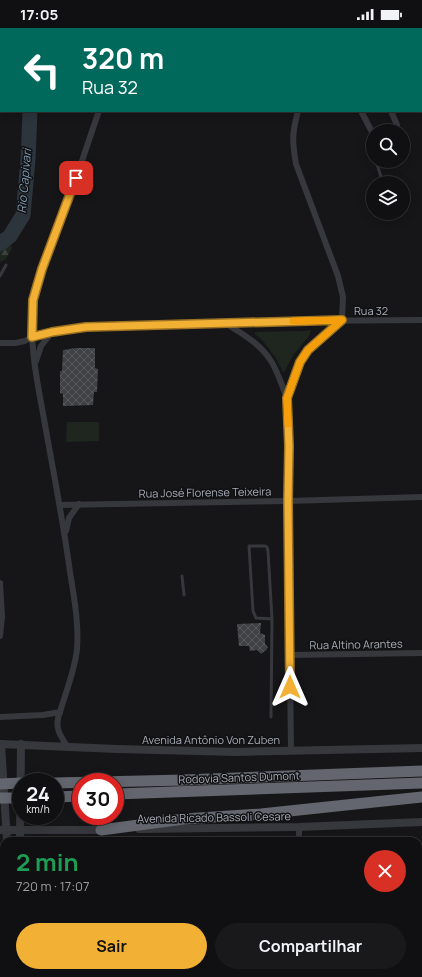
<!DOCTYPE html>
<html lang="pt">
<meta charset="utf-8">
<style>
:root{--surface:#101012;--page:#19191b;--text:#f1f3f6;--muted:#9c9d9f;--line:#303032;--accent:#f2b134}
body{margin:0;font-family:Manrope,sans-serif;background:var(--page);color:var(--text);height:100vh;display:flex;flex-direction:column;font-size:15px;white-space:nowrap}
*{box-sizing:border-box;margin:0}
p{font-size:13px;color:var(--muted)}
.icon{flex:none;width:22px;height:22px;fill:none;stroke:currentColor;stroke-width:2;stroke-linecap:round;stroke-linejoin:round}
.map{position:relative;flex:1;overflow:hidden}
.sheet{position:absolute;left:0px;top:809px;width:422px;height:140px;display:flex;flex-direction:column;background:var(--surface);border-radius:12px 12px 0 0;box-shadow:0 2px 10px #0003,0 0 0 1px var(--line)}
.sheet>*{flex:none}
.banner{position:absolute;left:0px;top:0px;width:422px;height:84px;box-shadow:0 2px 10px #0003,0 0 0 1px var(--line);background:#00695c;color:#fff;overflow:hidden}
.tools{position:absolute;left:366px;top:96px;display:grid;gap:8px}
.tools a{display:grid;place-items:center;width:44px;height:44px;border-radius:50%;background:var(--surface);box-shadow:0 2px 10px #0003,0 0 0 1px var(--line);font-size:20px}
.speed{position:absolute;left:12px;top:745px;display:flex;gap:8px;font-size:20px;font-weight:700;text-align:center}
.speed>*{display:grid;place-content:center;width:52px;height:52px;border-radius:50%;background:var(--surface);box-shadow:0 2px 10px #0003,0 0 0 1px var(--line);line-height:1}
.speed small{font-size:10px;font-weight:400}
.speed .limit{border:6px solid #d22;background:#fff;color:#111}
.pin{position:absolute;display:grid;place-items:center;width:34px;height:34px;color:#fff;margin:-17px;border-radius:8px;box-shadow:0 2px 6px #0006}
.me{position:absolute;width:44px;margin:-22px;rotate:0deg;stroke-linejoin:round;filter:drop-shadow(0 0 3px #0008)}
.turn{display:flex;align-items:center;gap:14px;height:84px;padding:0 16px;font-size:18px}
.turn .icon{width:52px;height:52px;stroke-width:2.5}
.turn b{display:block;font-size:28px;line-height:34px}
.round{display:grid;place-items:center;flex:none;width:42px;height:42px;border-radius:21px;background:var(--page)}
.summary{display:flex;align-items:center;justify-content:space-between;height:68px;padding:0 16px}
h1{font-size:24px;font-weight:700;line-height:30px;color:#1e9e55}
.primary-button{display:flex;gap:8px;margin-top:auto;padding:8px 16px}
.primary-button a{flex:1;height:46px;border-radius:24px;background:var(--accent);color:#111;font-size:16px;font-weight:700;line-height:46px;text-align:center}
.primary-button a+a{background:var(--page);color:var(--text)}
.status{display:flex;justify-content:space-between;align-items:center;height:28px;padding:0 20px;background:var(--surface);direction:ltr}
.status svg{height:11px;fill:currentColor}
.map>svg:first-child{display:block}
.forest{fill:url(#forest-firs)}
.park{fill:#1e261f}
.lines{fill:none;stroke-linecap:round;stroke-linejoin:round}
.river{stroke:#2c353c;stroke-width:15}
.building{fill:url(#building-cross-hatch)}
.service{stroke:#37383d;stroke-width:3}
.minor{stroke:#37383d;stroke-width:6}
.tertiary{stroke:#37383d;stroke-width:8}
.motorway{stroke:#63666e;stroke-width:11}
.route-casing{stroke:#9d7322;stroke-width:10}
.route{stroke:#f2b134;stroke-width:7}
.slow{stroke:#f59e0b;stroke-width:7}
.labels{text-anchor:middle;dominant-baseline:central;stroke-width:3;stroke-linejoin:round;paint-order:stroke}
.street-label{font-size:11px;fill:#a8adb8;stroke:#111113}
.water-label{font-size:12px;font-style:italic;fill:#7f9bb3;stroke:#111113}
</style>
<div class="status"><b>17:05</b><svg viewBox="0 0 49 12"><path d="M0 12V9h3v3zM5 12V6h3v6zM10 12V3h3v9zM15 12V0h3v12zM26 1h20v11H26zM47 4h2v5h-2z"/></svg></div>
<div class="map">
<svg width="422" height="949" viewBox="0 0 422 949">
<defs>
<pattern id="forest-firs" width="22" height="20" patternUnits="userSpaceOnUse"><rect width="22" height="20" fill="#1e261f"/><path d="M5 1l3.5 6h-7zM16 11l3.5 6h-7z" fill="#3c433d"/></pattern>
<pattern id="building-cross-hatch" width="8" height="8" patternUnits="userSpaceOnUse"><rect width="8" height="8" fill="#404145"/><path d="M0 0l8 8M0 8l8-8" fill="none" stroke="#595a5e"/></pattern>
</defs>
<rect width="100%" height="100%" fill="#161618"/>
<path class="forest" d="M0,205L6,207L12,220L6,231L0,234Z"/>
<g class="park">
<path d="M311,302L309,308L293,327L285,343L283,344L276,330L263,313L254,305L257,304L303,303Z"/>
<path d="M67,394H99V413L66,414Z"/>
</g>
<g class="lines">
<g class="river">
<path d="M45,1L46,0"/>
<path d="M0,216L10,208L23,187L28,132L30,83"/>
</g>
</g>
<g class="building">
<path d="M76,320H95V340L98,341L97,364H94L93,377L63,378V366L60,365V343H62L63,322Z"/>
<path d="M261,595L260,605L265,607V616L268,619L266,622L261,626L257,622L250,623L249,618H239L237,596Z"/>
</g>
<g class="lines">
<g class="service">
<path d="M372,105L370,112L373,123"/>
<path d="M376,133L383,155"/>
<path d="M385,185V190"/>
<path d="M0,248L6,237"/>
<path d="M182,548L184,567"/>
<path d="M271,689L272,591L268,523L267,519L265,518H249L253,583L256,590L272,591"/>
</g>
<g class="minor">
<path d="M281,0L282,1"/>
<path d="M355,0V1"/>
<path d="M91,1V0"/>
<path d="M142,1L143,0"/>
<path d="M0,42H1"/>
<path d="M361,83L373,106"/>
<path d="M391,103L396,99L397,97L391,83"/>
<path d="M225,295C242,306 260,315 271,333C278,344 282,358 287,370L300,334L308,322L342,292L343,269L338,248L296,136C292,113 292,105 298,83"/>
<path d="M0,315H15L25,313L32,309L52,304L86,299L299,293L422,292"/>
<path d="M36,333L41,318L52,304"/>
<path d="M287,370L289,417L288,473L291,722"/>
<path d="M60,477L288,473L422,469"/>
<path d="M66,503L69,490L79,476"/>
<path d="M0,555L2,589L0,608"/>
<path d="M290,627L422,625"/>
<path d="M60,684C54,698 59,706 67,718"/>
<path d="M0,689L43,687L60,684C66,663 75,642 77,621C79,595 74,569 70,544C63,492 53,442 44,391C38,358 31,325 32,292C32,252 53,214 67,177C78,146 88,114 99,83"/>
<path d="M299,799V813"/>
<path d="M418,883H422"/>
<path d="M302,945V949"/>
</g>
<g class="tertiary">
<path d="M0,716L117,721L236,724L422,720"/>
<path d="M1,716L7,813"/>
<path d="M139,801L299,799L422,794"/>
<path d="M0,802H105"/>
<path d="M20,813L21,716"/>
<path d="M0,914L4,908"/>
<path d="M0,926L4,921"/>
</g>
<g class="motorway">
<path d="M55,755L184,752L422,743"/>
<path d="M0,756L21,755"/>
<path d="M115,766L422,755"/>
<path d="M55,769L81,768"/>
<path d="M0,770H21"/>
<path d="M101,802L184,791L261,786L422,769"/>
</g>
</g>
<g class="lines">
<g class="route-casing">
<path id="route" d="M76,150L42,241L33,272L32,309L52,304L86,299L342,292L308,322L300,334L287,370L289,418L288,473L290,659"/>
</g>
<use href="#route" class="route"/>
<path class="slow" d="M288,396L287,370L300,334L308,322L342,292L293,293"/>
</g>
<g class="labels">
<g class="street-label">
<text x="371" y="282">Rua 32</text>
<text transform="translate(205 464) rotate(-1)">Rua José Florense Teixeira</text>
<text transform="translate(356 616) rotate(-1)">Rua Altino Arantes</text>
<text x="211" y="711">Avenida Antônio Von Zuben</text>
<text transform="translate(239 749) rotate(-2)">Rodovia Santos Dumont</text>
<text transform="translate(214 789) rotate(-1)">Avenida Ricado Bassoli Cesare</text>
</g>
<g class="water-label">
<text transform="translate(24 153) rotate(-85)">Rio Capivari</text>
</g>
</g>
</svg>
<div class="tools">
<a><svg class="icon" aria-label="search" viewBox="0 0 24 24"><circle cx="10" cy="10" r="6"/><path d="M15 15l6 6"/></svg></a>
<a><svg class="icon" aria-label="layers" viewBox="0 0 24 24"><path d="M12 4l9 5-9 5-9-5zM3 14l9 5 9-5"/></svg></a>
</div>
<div class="speed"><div>24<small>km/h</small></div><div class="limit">30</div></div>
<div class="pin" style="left:76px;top:150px;background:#d93025"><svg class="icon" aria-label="arrive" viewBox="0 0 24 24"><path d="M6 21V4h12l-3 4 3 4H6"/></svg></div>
<svg class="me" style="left:290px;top:659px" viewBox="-20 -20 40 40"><path d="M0-17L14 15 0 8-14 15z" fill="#f2b134" stroke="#fff" stroke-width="4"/></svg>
<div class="banner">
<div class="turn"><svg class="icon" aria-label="left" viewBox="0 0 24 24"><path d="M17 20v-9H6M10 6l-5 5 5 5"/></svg><div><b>320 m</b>Rua 32</div></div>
</div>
<section class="sheet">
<div class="summary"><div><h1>2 min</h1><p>720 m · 17:07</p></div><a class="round" style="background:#d93025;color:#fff"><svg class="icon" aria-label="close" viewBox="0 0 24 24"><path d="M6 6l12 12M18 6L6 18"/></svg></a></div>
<div class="primary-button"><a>Sair</a><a>Compartilhar</a></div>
</section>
</div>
